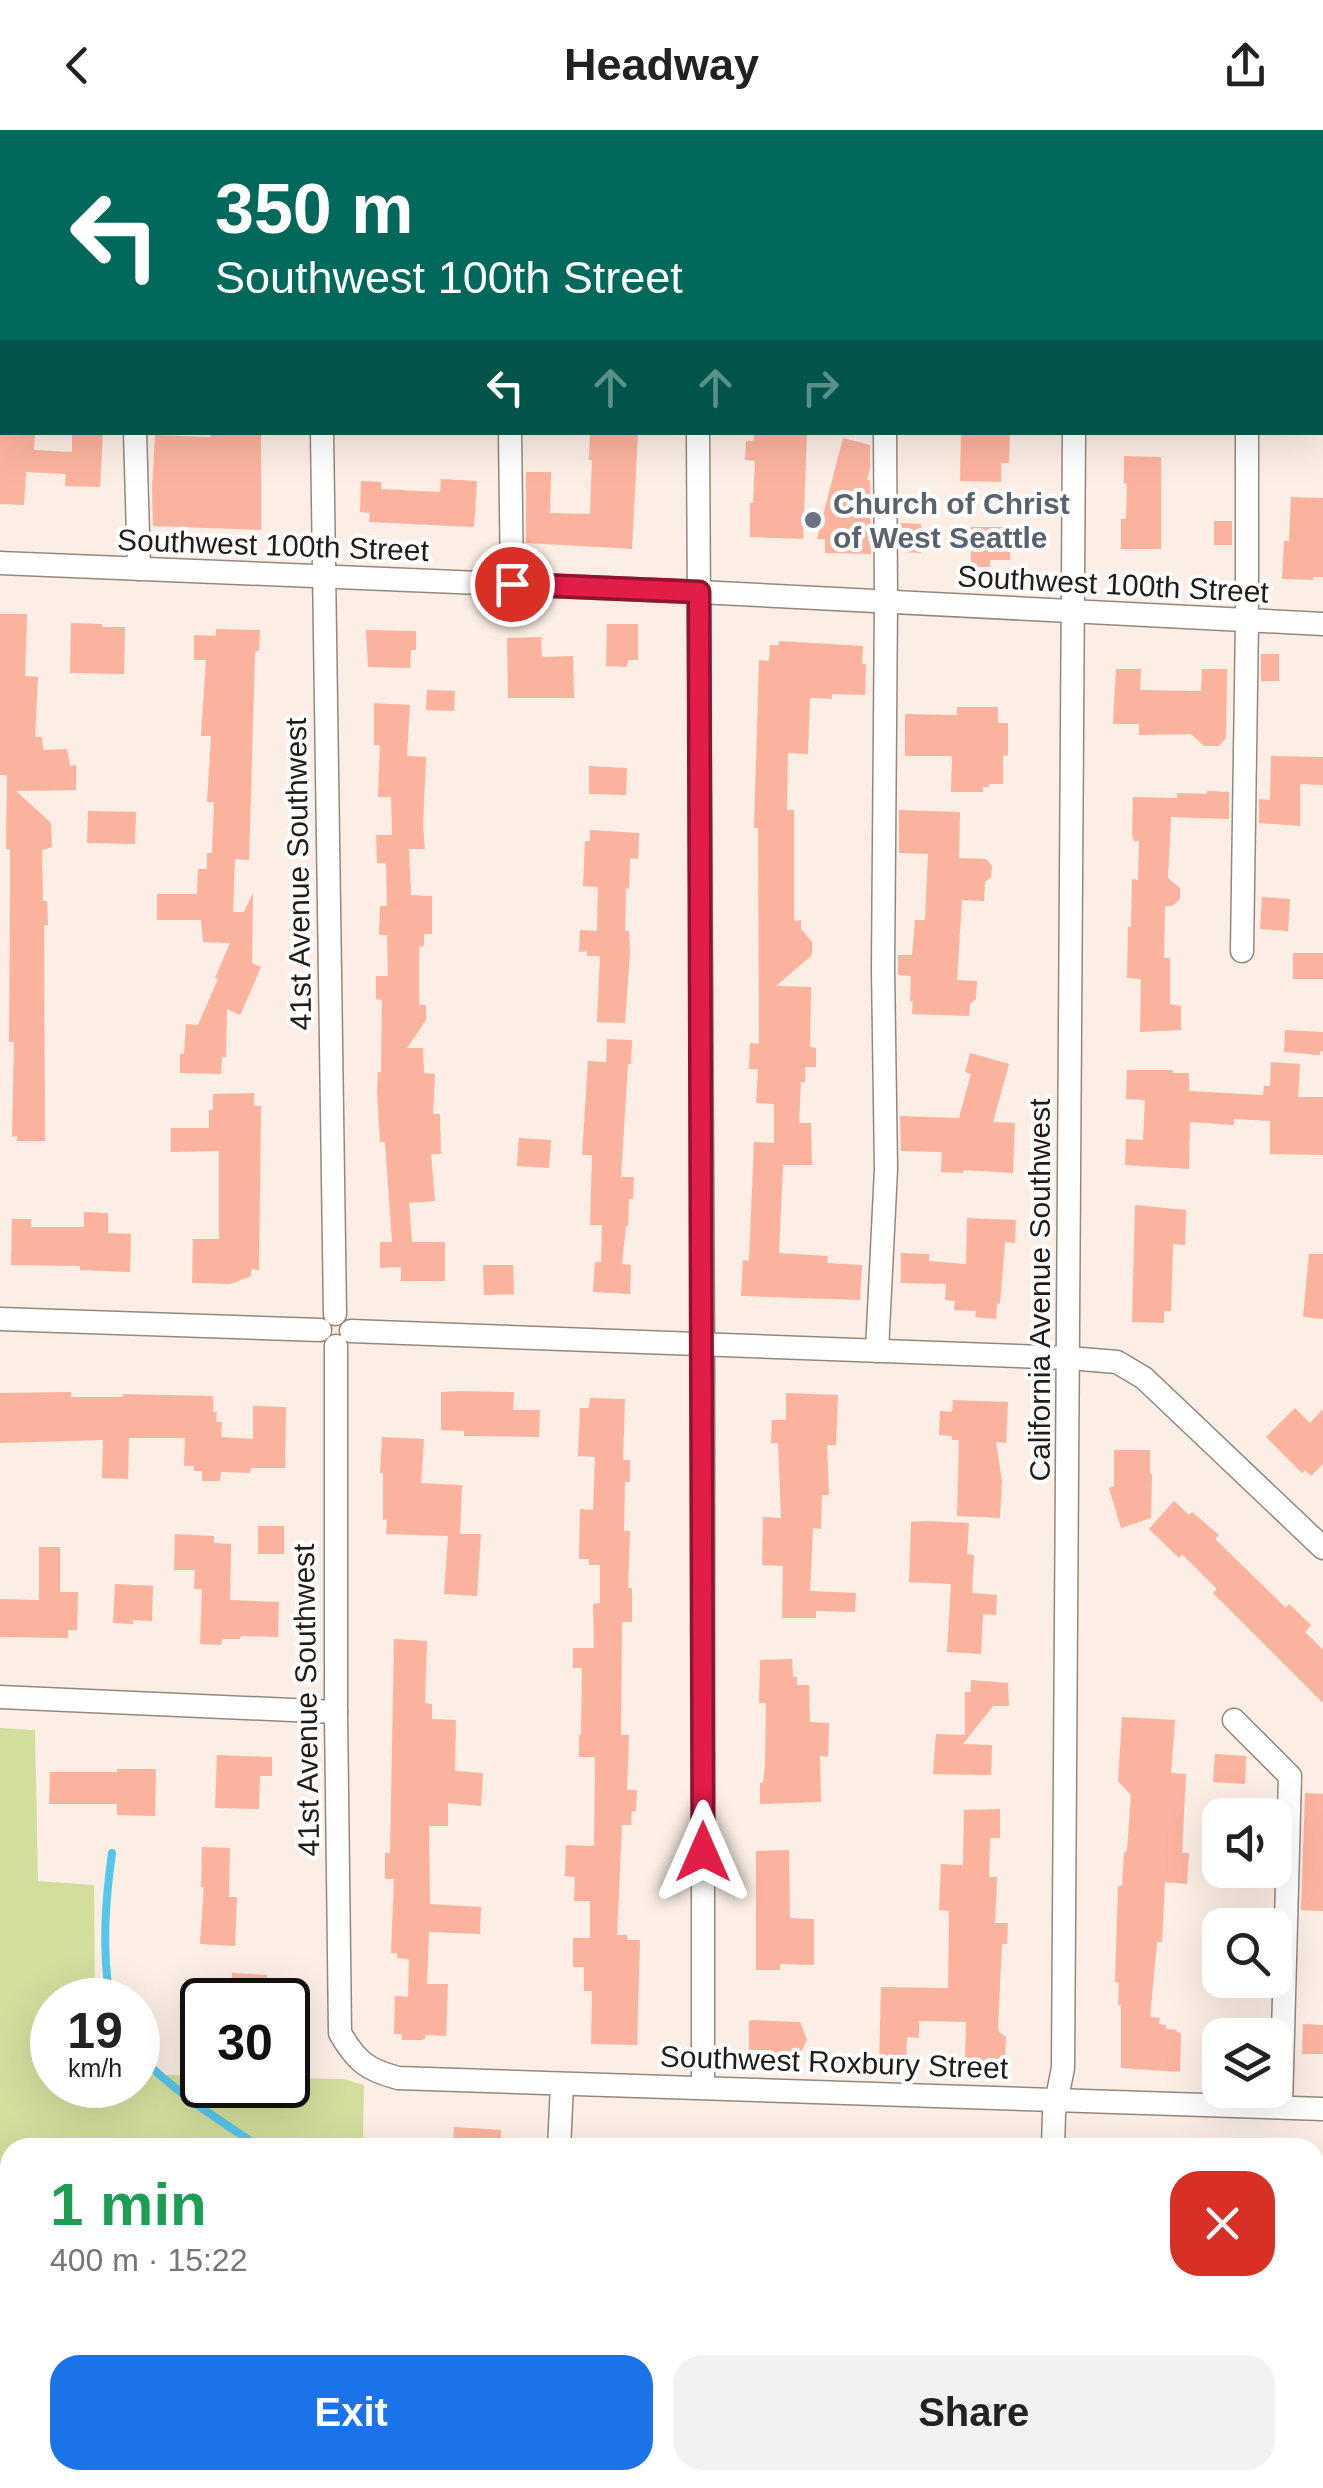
<!DOCTYPE html>
<meta charset="utf-8">
<style>
:root{--surface:#fff;--page:#f2f2f2;--text:#222;--muted:#767676;--accent:#1a73e8}
body{margin:0;font-family:Helvetica,sans-serif;background:var(--page);color:var(--text);height:100vh;display:flex;flex-direction:column;font-size:38px;white-space:nowrap}
*{box-sizing:border-box;margin:0}
p{font-size:32px;color:var(--muted)}
.icon{flex:none;width:55px;height:55px;fill:none;stroke:currentColor;stroke-width:2;stroke-linecap:round;stroke-linejoin:round}
.map{position:relative;flex:1;overflow:hidden}
.panel{position:absolute;left:0px;top:2008px;width:1325px;height:352px;display:flex;flex-direction:column;background:var(--surface);border-radius:30px 30px 0 0;box-shadow:0 10px 40px #0002}
.panel>*{flex:none}
.top-card{position:absolute;left:0px;top:0px;width:1325px;height:305px;box-shadow:0 10px 40px #0002;background:#00695c;color:#fff;overflow:hidden}
.controls{position:absolute;left:1202px;top:1668px;display:grid;gap:20px}
.controls a{display:grid;place-items:center;width:90px;height:90px;border-radius:20px;background:var(--surface);box-shadow:0 10px 40px #0002;font-size:50px}
.speed{position:absolute;left:30px;top:1848px;display:flex;gap:20px;font-size:50px;font-weight:700;text-align:center}
.speed>*{display:grid;place-content:center;width:130px;height:130px;border-radius:50%;background:var(--surface);box-shadow:0 10px 40px #0002;line-height:1}
.speed small{font-size:25px;font-weight:400}
.speed .limit{border:5px solid #111;border-radius:15px;background:#fff;color:#111}
.pin{position:absolute;display:grid;place-items:center;width:85px;height:85px;color:#fff;margin:-42px;border:5px solid #fff;border-radius:50%;box-shadow:0 2px 10px #0007}
.me{position:absolute;width:110px;margin:-55px;rotate:0deg;stroke-linejoin:round;filter:drop-shadow(0 0 8px #0008)}
.turn{display:flex;align-items:center;gap:35px;height:210px;padding:0 50px;font-size:45px}
.turn .icon{width:130px;height:130px;stroke-width:2.5}
.turn b{display:block;font-size:70px;line-height:85px}
.lanes{display:flex;align-items:center;height:95px;padding:0 50px;background:#0003;justify-content:center;gap:50px;direction:ltr}
.lanes .off{opacity:.35}
.round{display:grid;place-items:center;flex:none;width:105px;height:105px;border-radius:30px;background:var(--page)}
.overview{display:flex;align-items:center;justify-content:space-between;height:170px;padding:0 50px}
h1{font-size:60px;font-weight:700;line-height:75px;color:#1e9e55}
.cta{display:flex;gap:20px;margin-top:auto;padding:20px 50px}
.cta a{flex:1;height:115px;border-radius:30px;background:var(--accent);color:#fff;font-size:40px;font-weight:700;line-height:115px;text-align:center}
.cta a+a{background:var(--page);color:var(--text)}
header{display:flex;justify-content:space-between;align-items:center;height:130px;padding:0 50px;background:var(--surface);font-size:45px;font-weight:700}
.map>svg:first-child{display:block}
.green{fill:#d3de9d}
.lines{fill:none;stroke-linecap:round;stroke-linejoin:round}
.stream{stroke:#56c7eb;stroke-width:8}
.building{fill:#fcb39e}
.minor-casing{stroke:#94887e;stroke-width:25}
.minor{stroke:#fff;stroke-width:22}
.route-casing{stroke:#92132f;stroke-width:25}
.route{stroke:#e11d48;stroke-width:18}
.worship-dot{fill:#6b7280;stroke:#fff;stroke-width:4}
.labels{text-anchor:middle;dominant-baseline:central;stroke-width:8;stroke-linejoin:round;paint-order:stroke}
.worship-label{font-size:30px;font-weight:bold;fill:#5b616d;stroke:#fff;text-anchor:start}
.street-label{font-size:30px;fill:#211c18;stroke:#fff}
</style>
<header><svg class="icon" aria-label="back" viewBox="0 0 24 24"><path d="M15 5l-7 7 7 7"/></svg>Headway<svg class="icon" aria-label="share" viewBox="0 0 24 24"><path d="M12 15V3M7 8l5-5 5 5M5 13v7h14v-7"/></svg></header>
<div class="map">
<svg width="1323" height="2358" viewBox="0 0 1323 2358">
<rect width="100%" height="100%" fill="#fceee4"/>
<g class="green">
<path d="M0,1598L35,1600L38,1751L94,1755L95,1870H52V1910H41L40,1941L52,1942V1955H138V1944L202,1946V1955H288V1948L343,1949L364,1955L363,2017L10,2018V2350H384L385,2358H0Z"/>
<path d="M707,2350H815L814,2358H708Z"/>
</g>
<g class="lines">
<g class="stream">
<path d="M110,1870C102,1820 105,1773 112,1723"/>
<path d="M138,1924C174,1962 218,1989 261,2018"/>
<path d="M346,2350L347,2358"/>
</g>
</g>
<g class="building">
<path d="M0,302H35L34,320L72,322V302H103L100,357L65,356L66,344L26,342L24,375L0,374Z"/>
<path d="M211,302H261V400L153,396L152,360L155,305L210,307Z"/>
<path d="M590,302H638L632,419L526,413V342H551L550,383L590,384L592,330H589Z"/>
<path d="M754,302H807L803,409L750,407V373H753L755,331L745,330L746,311H754Z"/>
<path d="M961,302H1010L1009,333H1001V352L960,351Z"/>
<path d="M843,308L870,315V338L867,350H870L871,424L825,423V409H817Z"/>
<path d="M1124,326L1161,327V419H1121V389H1126L1127,354L1124,353Z"/>
<path d="M441,349L477,351L474,397L369,392L370,383L360,382L361,351L381,352V359L440,362Z"/>
<path d="M1291,367L1323,368V447H1313V450L1282,449L1284,411H1289Z"/>
<rect x="1214" y="391" width="18" height="24"/>
<path d="M901,393L921,394V423L901,422Z"/>
<path d="M971,397H1013V416L1010,417V430H990V437H971Z"/>
<path d="M0,484H27L25,546L38,547L35,607H42L43,620L67,619L70,636L76,635V660L16,661L51,693L52,717L42,720L43,771H47L48,795H44L45,1011H17V1006L12,1007L14,912H9L10,766V719H6L7,645H0Z"/>
<path d="M71,493L102,494V497H125L124,544L70,543Z"/>
<path d="M607,494H638V530H628L627,537L606,536Z"/>
<path d="M216,499L260,500L259,520L255,522L249,730L235,729L233,782H244L253,763L252,833L261,837L240,885L227,879L226,927H222L221,944L180,943V924H184L186,894L198,895L218,849L215,848L230,813L203,812L201,790H157V764H197L198,739H207V723H212L214,672H207L211,606H201L206,530H194V505L216,506Z"/>
<path d="M366,500L416,501V520H411L410,538L368,537Z"/>
<path d="M541,507L542,527L573,526L574,568H508L507,508Z"/>
<path d="M779,511L863,516L862,534H866L865,565L832,564V569L810,568L808,624L788,623L787,680H794V791L801,790V799L812,812V825L776,856L811,857L810,917L816,918V937H805V952H801L799,993H811L812,1035H783L779,1123L828,1126L827,1133L862,1135L860,1170L741,1166L743,1130L749,1131L754,1012L774,1013V974L756,973L758,939H749L750,913L759,914L758,698H754L759,530L769,531L770,515H779Z"/>
<rect x="1261" y="524" width="18" height="27"/>
<path d="M1116,539H1141L1140,560L1201,561L1202,539H1227L1226,608L1219,616H1204L1191,604L1139,605V594H1113Z"/>
<path d="M427,560L455,561L454,581L426,580Z"/>
<path d="M374,573L410,575L407,626L426,627L423,697L425,719H409L411,765L432,766V804H424V816L419,817V875H426V890L407,918H423L424,943L435,944L433,984H440L441,1024H431L435,1071L409,1073L412,1112H445V1151H401V1137L380,1138V1112H392L385,1012H380L377,962L378,942H381L382,870L376,869V846H388L387,805H379L380,776H387L386,733H377L376,705H392L391,667H378L380,615H374Z"/>
<path d="M957,577H998V593H1008V625L1003,626V654H989V657H983V662H951L952,626H905V584L957,585Z"/>
<path d="M1271,626L1323,627V655L1300,654V696L1259,693V669L1270,670Z"/>
<path d="M589,636L627,638L626,665L589,664Z"/>
<path d="M1207,661L1229,662V689L1171,687L1168,748L1180,758V769L1172,776H1165L1164,828H1170V874L1181,876V900L1140,902L1141,849L1127,848L1128,797H1131L1132,749L1138,750L1139,711H1134L1132,705L1133,667L1177,668V663L1207,664Z"/>
<path d="M899,680L960,682L959,728L986,729L992,736L991,747L985,752L984,771L962,770L957,850L977,851L976,869L970,874L969,886L912,884L913,871H910L911,846L898,845V825H912L915,790H925L928,724L899,723Z"/>
<path d="M88,681L136,682L135,714L87,713Z"/>
<path d="M590,700L639,703L638,729L630,728L629,759L626,758L625,801H629L630,823L625,893L597,892L600,826H587V821L579,822L580,800L597,801L598,757L583,756L585,711H590Z"/>
<path d="M1262,767L1290,769L1288,801L1260,799Z"/>
<rect x="1293" y="823" width="30" height="26"/>
<path d="M1285,900L1323,902V921H1320V925L1284,922Z"/>
<path d="M607,909L632,910L631,934H628L621,1047H634L633,1069H629L628,1096H626L622,1134L631,1135L630,1164L593,1162L595,1132H601L602,1095H590L592,1025H582L588,931L606,932Z"/>
<path d="M970,923L1009,934L993,992L1015,993L1013,1043L963,1040V1043L941,1042L942,1022L901,1021L900,986L959,988L971,944L965,942Z"/>
<path d="M1271,932L1300,934L1298,967H1323V1025L1270,1024V991L1234,989V995L1190,992L1189,1039L1125,1035L1126,1009L1143,1010L1145,970L1126,969L1127,940H1173V943H1189V961L1263,965L1264,956H1270Z"/>
<path d="M254,963V976H261L259,1140L251,1139V1146L230,1154L192,1153L193,1109H219V1021L171,1022V998H209V980H213V964Z"/>
<path d="M519,1008L551,1010L549,1038L517,1036Z"/>
<path d="M1135,1075L1186,1080L1185,1115L1173,1114L1171,1181H1164V1193L1132,1192Z"/>
<path d="M84,1082L108,1083V1103L131,1104L130,1142L80,1140V1136L11,1135L12,1089H31V1097H84Z"/>
<path d="M967,1088L1016,1090L1015,1113L1005,1112L1000,1174L997,1173L996,1189L975,1187L976,1181L954,1180L955,1171L945,1170L946,1154L901,1153V1123L929,1124V1131L966,1134Z"/>
<path d="M1309,1124H1323V1189L1303,1187Z"/>
<path d="M483,1135H513L514,1164L484,1165Z"/>
<path d="M460,1261L514,1262L513,1280H540L539,1307L464,1306V1301L441,1300V1262Z"/>
<path d="M71,1262V1267H123V1264L213,1266V1282H217L216,1292H222L221,1307L253,1309V1276L286,1277L285,1338H251L250,1343L221,1342L220,1351H202V1341H194V1336H184L185,1308H129L128,1349L102,1348L103,1310L0,1313V1263Z"/>
<path d="M786,1263L838,1265L836,1315H827L829,1365H822L821,1399L813,1398L810,1461L856,1463L855,1482L816,1481V1488H782L783,1436L762,1435L763,1387L781,1388L778,1313H771L772,1290H786Z"/>
<path d="M590,1268L625,1269L623,1330H630V1352H625L624,1401H630L628,1458H632V1492H622L621,1605H629L627,1660H637L636,1681H632L631,1695H622L617,1805H627V1810H640L637,1915L591,1914L592,1861H584V1837H573V1808H590V1771H574L575,1747L565,1746L566,1715L594,1716L595,1627H579V1605H581L582,1538H573V1518H594L593,1474L600,1473V1435H589V1429H579L580,1379L593,1380L595,1327L578,1326L580,1278H589Z"/>
<path d="M953,1270L1008,1272L1006,1313L996,1312L1002,1351L1000,1388L957,1386L959,1310H952V1306L939,1305L940,1281L952,1282Z"/>
<path d="M1295,1278L1310,1293L1323,1279V1334L1311,1346L1305,1340L1302,1343L1266,1307Z"/>
<path d="M382,1307L424,1309L421,1353L462,1355L460,1404H481L477,1466L444,1464L448,1406L386,1404L387,1389L383,1390V1343H380Z"/>
<path d="M1114,1320H1150V1344H1152L1151,1388L1121,1398L1109,1358L1114,1356Z"/>
<path d="M1174,1371L1189,1385L1192,1382L1219,1405L1215,1409L1286,1478L1289,1474L1311,1495L1305,1502L1323,1520V1573L1213,1463L1217,1459L1182,1424L1179,1428L1149,1399Z"/>
<path d="M926,1391L969,1393L967,1424L974,1425L972,1463L997,1465L996,1485L983,1484L981,1524L947,1522L951,1454L909,1452L911,1392Z"/>
<rect x="258" y="1396" width="26" height="28"/>
<path d="M175,1404L214,1406V1413L231,1414L230,1470L279,1472L278,1507L241,1506L240,1509H222L221,1515L200,1514L202,1459H194L195,1440H174Z"/>
<path d="M39,1417H60V1462H78L77,1500H68V1508L0,1507V1469L39,1470Z"/>
<path d="M115,1454L153,1456L152,1491L133,1490V1494L113,1493Z"/>
<path d="M394,1509L427,1511L425,1573L432,1574V1589L456,1590L455,1641L483,1643L481,1676L448,1673V1696H429L430,1774L481,1777L480,1804L429,1802L427,1854H448L446,1906L425,1905V1909L422,1910H402V1904H394L395,1866L408,1867L409,1829L397,1828V1823H391L394,1749H385V1723H390Z"/>
<path d="M792,1529L793,1547H797V1555H809L810,1592L829,1593L828,1627L820,1626L821,1672L760,1674V1653H763L765,1636L766,1573H759L760,1530Z"/>
<path d="M971,1550L1008,1553L1009,1576H993L963,1614L992,1615L991,1645L933,1644L936,1604L965,1605V1562H971Z"/>
<path d="M1122,1587L1175,1590L1171,1643L1186,1644L1182,1723H1189L1187,1754L1165,1752L1162,1812H1157L1150,1887L1160,1888L1159,1894L1166,1895V1899L1177,1900L1176,1902L1181,1903L1180,1942L1121,1938V1875H1118L1119,1853L1115,1852L1118,1756H1122L1124,1723L1127,1720L1131,1665L1118,1651Z"/>
<path d="M1215,1624L1246,1626L1245,1654L1213,1652Z"/>
<path d="M217,1625L272,1627V1646H260L259,1679L215,1678Z"/>
<path d="M117,1639H156L155,1686L117,1685V1674H49L50,1642H117Z"/>
<path d="M1305,1663L1323,1664V1781L1301,1780Z"/>
<path d="M1000,1679V1708H990L989,1747H997L995,1793H1008L1007,1814H1002L998,1897L999,1902L1006,1907L1005,1931L965,1930L966,1892L919,1891V1908L907,1907L906,1932H879L881,1857L948,1858L949,1781L939,1780L941,1734L963,1735L964,1680Z"/>
<path d="M202,1717L230,1718L229,1767H237L235,1816L200,1814L204,1757H201Z"/>
<path d="M789,1720L790,1788L814,1789V1835L780,1834V1840H756V1721Z"/>
<path d="M232,1843L267,1845L266,1870H231Z"/>
<path d="M753,1890L800,1892L807,1910L800,1924H769V1920H749V1891Z"/>
<path d="M1303,1894L1323,1895V1924H1302Z"/>
<path d="M454,1997L501,2000L500,2018H453Z"/>
</g>
<g class="lines">
<g class="minor-casing">
<g id="minor">
<path d="M131,0V2"/>
<path d="M318,0V2"/>
<path d="M507,0V2"/>
<path d="M697,0V2"/>
<path d="M1246,0V2"/>
<path d="M884,2V0"/>
<path d="M1075,2V0"/>
<path d="M135,302L139,439"/>
<path d="M322,302L335,1184"/>
<path d="M510,302L512,455"/>
<path d="M698,302L703,1214V1957"/>
<path d="M0,433L699,462L1323,494"/>
<path d="M1242,821L1247,490V302"/>
<path d="M0,1189L320,1200"/>
<path d="M351,1201L1069,1228L1117,1232L1144,1248L1323,1418"/>
<path d="M336,1216V1582L340,1903C356,1931 367,1940 398,1948L1323,1979"/>
<path d="M877,1221L886,1039L883,838L886,472L885,302"/>
<path d="M0,1567L336,1582"/>
<path d="M1234,1590L1290,1646L1281,1977"/>
<path d="M559,2018L562,1955"/>
<path d="M1053,2018L1054,1983L1063,1938L1074,302"/>
<path d="M1315,2334L1323,2333"/>
<path d="M1135,2353L1166,2350"/>
<path d="M540,2358L541,2350"/>
<path d="M1040,2358V2350"/>
</g>
</g>
<use href="#minor" class="minor"/>
</g>
<g class="lines">
<g class="route-casing">
<path id="route" d="M512,454L699,462L703,1722"/>
</g>
<use href="#route" class="route"/>
</g>
<circle class="worship-dot" cx="813" cy="390" r="10"/>
<g class="labels">
<g class="worship-label">
<text x="833" y="373">Church of Christ<tspan x="833" dy="34">of West Seattle</tspan></text>
</g>
<g class="street-label">
<text transform="translate(273 415) rotate(2)">Southwest 100th Street</text>
<text transform="translate(1113 454) rotate(3)">Southwest 100th Street</text>
<text transform="translate(298 744) rotate(-91)">41st Avenue Southwest</text>
<text transform="translate(1039 1160) rotate(-90)">California Avenue Southwest</text>
<text transform="translate(306 1570) rotate(-91)">41st Avenue Southwest</text>
<text transform="translate(834 1932) rotate(2)">Southwest Roxbury Street</text>
</g>
</g>
</svg>
<div class="controls">
<a><svg class="icon" aria-label="sound" viewBox="0 0 24 24"><path d="M4 9h4l5-4v14l-5-4H4zM17 9q2 3 0 6"/></svg></a>
<a><svg class="icon" aria-label="search" viewBox="0 0 24 24"><circle cx="10" cy="10" r="6"/><path d="M15 15l6 6"/></svg></a>
<a><svg class="icon" aria-label="layers" viewBox="0 0 24 24"><path d="M12 4l9 5-9 5-9-5zM3 14l9 5 9-5"/></svg></a>
</div>
<div class="speed"><div>19<small>km/h</small></div><div class="limit">30</div></div>
<div class="pin" style="left:512px;top:454px;background:#d93025"><svg class="icon" aria-label="arrive" viewBox="0 0 24 24"><path d="M6 21V4h12l-3 4 3 4H6"/></svg></div>
<svg class="me" style="left:703px;top:1722px" viewBox="-20 -20 40 40"><path d="M0-17L14 15 0 8-14 15z" fill="#e11d48" stroke="#fff" stroke-width="4"/></svg>
<div class="top-card">
<div class="turn"><svg class="icon" aria-label="left" viewBox="0 0 24 24"><path d="M17 20v-9H6M10 6l-5 5 5 5"/></svg><div><b>350 m</b>Southwest 100th Street</div></div>
<div class="lanes"><svg class="icon" aria-label="left" viewBox="0 0 24 24"><path d="M17 20v-9H6M10 6l-5 5 5 5"/></svg><svg class="icon off" aria-label="ahead" viewBox="0 0 24 24"><path d="M12 20V5M6 11l6-6 6 6"/></svg><svg class="icon off" aria-label="ahead" viewBox="0 0 24 24"><path d="M12 20V5M6 11l6-6 6 6"/></svg><svg class="icon off" aria-label="right" viewBox="0 0 24 24"><path d="M7 20v-9h11M14 6l5 5-5 5"/></svg></div>
</div>
<section class="panel">
<div class="overview"><div><h1>1 min</h1><p>400 m · 15:22</p></div><a class="round" style="background:#d93025;color:#fff"><svg class="icon" aria-label="close" viewBox="0 0 24 24"><path d="M6 6l12 12M18 6L6 18"/></svg></a></div>
<div class="cta"><a>Exit</a><a>Share</a></div>
</section>
</div>
